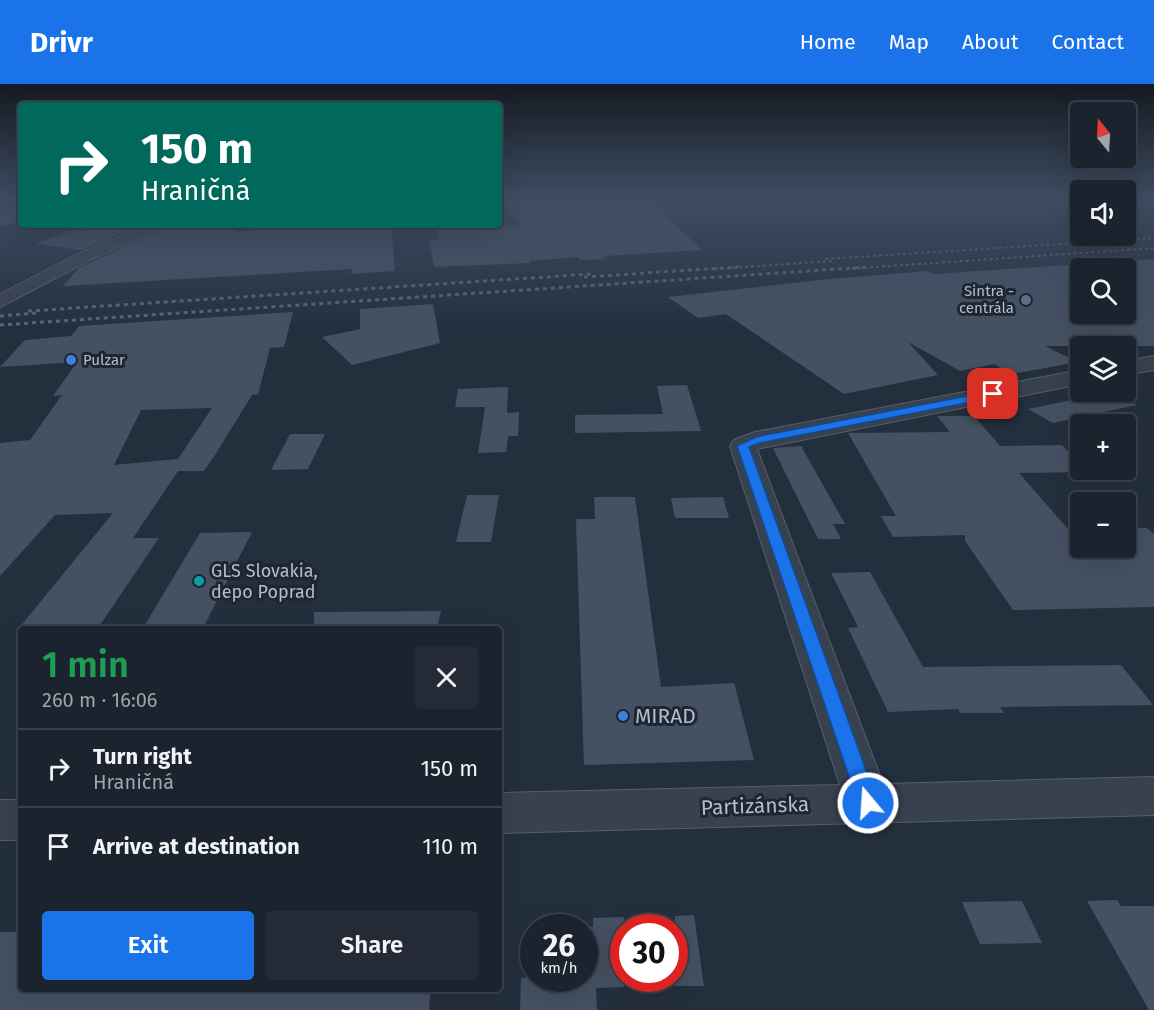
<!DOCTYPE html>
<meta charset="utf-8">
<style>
:root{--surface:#1b232e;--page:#242b36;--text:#f1f3f6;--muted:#a0a4aa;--line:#39404a;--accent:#1a73e8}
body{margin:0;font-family:"Fira Sans",sans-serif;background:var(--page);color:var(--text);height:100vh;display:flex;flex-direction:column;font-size:22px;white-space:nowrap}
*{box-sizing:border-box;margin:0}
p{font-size:20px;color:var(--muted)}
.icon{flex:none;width:33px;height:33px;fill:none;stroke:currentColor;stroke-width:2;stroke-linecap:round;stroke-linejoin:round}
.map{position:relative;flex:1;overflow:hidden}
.side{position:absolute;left:18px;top:542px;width:484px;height:366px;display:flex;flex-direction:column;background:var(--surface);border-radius:6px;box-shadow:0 6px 24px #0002,0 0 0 2px var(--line)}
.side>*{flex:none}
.top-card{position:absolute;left:18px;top:18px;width:484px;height:126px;border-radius:6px;box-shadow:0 6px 24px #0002,0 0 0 2px var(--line);background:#00695c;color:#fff;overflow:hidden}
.needle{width:39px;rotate:342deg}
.buttons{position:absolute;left:1070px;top:18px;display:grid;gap:12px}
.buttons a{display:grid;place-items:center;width:66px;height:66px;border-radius:6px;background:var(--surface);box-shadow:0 6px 24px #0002,0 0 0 2px var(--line);font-size:30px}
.speed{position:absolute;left:520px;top:830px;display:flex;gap:12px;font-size:30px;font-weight:700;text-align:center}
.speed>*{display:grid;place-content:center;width:78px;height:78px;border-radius:50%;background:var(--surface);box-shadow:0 6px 24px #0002,0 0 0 2px var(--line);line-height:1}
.speed small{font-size:15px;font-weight:400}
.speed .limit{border:9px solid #d22;background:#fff;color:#111}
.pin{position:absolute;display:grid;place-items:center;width:51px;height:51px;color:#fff;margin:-26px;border-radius:12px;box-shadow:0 3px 9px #0006}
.me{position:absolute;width:66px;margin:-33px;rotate:342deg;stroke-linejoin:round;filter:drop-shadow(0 0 4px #0008)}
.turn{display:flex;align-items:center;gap:21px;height:126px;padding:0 24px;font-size:27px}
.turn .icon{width:78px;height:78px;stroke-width:2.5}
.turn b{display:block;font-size:42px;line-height:51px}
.round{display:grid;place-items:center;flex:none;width:63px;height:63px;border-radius:6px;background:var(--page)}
.headline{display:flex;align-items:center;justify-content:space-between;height:102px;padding:0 24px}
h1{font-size:36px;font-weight:600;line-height:45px;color:#1e9e55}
.action{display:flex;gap:12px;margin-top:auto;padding:12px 24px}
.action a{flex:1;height:69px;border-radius:6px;background:var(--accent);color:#fff;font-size:24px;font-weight:600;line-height:69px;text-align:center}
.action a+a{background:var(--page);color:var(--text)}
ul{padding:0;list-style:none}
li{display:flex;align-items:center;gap:18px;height:78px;padding:0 24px;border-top:2px solid var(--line)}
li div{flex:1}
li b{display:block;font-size:22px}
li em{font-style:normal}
header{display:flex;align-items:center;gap:36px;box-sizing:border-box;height:84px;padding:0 30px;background:var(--accent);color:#fff}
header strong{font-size:28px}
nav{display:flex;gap:33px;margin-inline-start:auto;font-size:21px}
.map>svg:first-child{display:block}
.building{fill:#455162;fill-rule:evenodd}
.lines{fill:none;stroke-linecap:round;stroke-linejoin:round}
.minor-casing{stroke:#565f6c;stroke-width:2}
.minor{fill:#38414e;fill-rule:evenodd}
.rail-far1{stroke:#5a6575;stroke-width:2;stroke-dasharray:3 3;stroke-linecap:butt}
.rail{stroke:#5a6575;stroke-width:3;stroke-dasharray:4 4;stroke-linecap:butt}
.route{fill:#1a73e8;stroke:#114b97;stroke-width:1.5}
.service-dot{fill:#5c6f8a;stroke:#1d2633;stroke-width:2}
.shop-dot{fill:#3f7fe0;stroke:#1d2633;stroke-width:2}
.culture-dot{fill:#0f9aa8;stroke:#1d2633;stroke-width:2}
.labels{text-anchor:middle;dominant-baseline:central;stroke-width:6;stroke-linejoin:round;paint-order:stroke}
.far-poi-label{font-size:15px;fill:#b4bcc9;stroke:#1d2633;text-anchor:end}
.poi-label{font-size:18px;fill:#b4bcc9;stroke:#1d2633;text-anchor:start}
.near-poi-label{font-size:21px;fill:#b4bcc9;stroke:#1d2633;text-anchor:start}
.near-street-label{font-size:21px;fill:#b4bcc9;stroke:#1d2633}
</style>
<header>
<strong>Drivr</strong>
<nav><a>Home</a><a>Map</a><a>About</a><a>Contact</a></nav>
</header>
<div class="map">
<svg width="1154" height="926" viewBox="0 0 1154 926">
<rect width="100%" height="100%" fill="#242f3e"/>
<g class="building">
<path d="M501,116H648L702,166L604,172L606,175L580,176L578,173L529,177L530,179L434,183L429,156H439L436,141H522Z"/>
<path d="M21,126V134L11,141L0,142V129Z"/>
<path d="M123,141H140L82,166L35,160L73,146L84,147L94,143L112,145Z"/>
<path d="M170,141H237L235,148L330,141H391L395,187L351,190L352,185L63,202L79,184Z"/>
<path d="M1154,175V262H1045L1078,278L1012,290L994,280L960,287L908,258L938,291L844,310L726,230L698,234L668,213L829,195L928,187L934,190L1080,180V237L1125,234V184H1093L1083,180Z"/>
<path d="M433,220L440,259L352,281L322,253L360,245V225Z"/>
<path d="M293,228L284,263L270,264L258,310L252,311L215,371L204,387H178L133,454H159L98,544H19L113,429L55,431L0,492V359L30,356L62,311L53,312L77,278L0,283L25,256L71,252L79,242ZM212,324L178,375L114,381L141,326Z"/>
<path d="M687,301L701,347L575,349V331L663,330L657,302Z"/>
<path d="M508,303L507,329L519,328L518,352H508L506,368L478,369L485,323H455L458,305Z"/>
<path d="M1111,308L1137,321L1053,339L1028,325Z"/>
<path d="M937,332H974L1000,362L1062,361L1080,379V386L1089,388L1019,389L1068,445H1080V464H1125V444H1147L1154,450V523L1013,526L965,457V451L893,453L881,432H896L848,349L950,348Z"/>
<path d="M290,350H325L308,385L271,386Z"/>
<path d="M801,362L845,440H833L841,455H818L773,364Z"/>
<path d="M467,411H499L491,458H456Z"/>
<path d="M594,413H635L661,603L734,599L754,676L584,681L576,435H595Z"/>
<path d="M723,413L729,434H675L671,414Z"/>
<path d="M252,448L203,544H143L200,449Z"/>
<path d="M870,488L923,583L1121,581L1153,621L1000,623L1004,629H960L958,625L888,628L848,544L858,543L831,489Z"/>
<path d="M441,527L437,544H314V528Z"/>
<path d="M1117,816L1121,822H1154V926H1149L1087,817Z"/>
<path d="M1022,817L1042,859L980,860L962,818Z"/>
<path d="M694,831L704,902H675V832Z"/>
<path d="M624,833V903L596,904L597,926H520L521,894H585V843H593V834Z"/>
<path d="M0,848H21V904H431L429,926H0Z"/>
</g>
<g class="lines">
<g class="minor-casing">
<g id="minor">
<path d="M21,116V124L0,127V119Z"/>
<path d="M147,141H167L90,176L0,223V210L78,170Z"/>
<path d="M1154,272V286L1125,291V277Z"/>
<path d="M1080,286V300L757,365L883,700L1154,693V731L500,749V709L840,701L730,362L734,356L755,348Z"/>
<rect x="0" y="716" width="21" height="40"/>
</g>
</g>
<use href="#minor" class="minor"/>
<g class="rail-far1">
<path d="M825,175L1154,154"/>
<path d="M715,185L832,177"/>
<path d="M846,185L1154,164"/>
</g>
<g class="rail">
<path d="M584,193L738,183"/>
<path d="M28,227L591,190"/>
<path d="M0,232L36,229"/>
<path d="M0,241L868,183"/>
</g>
</g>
<linearGradient id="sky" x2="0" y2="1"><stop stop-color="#141a22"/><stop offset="0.47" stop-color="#3f4d63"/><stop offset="1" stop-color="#3f4d63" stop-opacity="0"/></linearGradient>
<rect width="1154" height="245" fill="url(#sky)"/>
<path class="route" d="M993,307L999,310L997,313L759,359L749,363L878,719L875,725L868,727L861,725L858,719L737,362L756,353Z"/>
<circle class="service-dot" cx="1026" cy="216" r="6"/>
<g class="shop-dot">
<circle cx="71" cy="276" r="6"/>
<circle cx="623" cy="632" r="6"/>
</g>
<circle class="culture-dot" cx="199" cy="497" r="6"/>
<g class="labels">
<g class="far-poi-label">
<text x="1014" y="207">Sintra -<tspan x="1014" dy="17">centrála</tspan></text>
<text x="83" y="276" text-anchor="start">Pulzar</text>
</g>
<g class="poi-label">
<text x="211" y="487">GLS Slovakia,<tspan x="211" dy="21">depo Poprad</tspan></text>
</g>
<g class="near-poi-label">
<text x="635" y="632">MIRAD</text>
</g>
<g class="near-street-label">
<text transform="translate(755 722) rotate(-2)">Partizánska</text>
</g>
</g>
</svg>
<div class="buttons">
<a><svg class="needle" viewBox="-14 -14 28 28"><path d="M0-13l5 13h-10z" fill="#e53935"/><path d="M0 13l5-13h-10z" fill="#a0a4aa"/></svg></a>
<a><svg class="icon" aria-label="sound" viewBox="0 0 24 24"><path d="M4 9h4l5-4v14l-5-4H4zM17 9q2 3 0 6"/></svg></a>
<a><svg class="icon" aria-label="search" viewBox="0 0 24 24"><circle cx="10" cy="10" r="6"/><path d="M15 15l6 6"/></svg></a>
<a><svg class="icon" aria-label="layers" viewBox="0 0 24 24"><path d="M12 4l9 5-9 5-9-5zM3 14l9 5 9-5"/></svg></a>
<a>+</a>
<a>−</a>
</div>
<div class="speed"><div>26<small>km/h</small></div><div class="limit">30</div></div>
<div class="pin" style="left:993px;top:310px;background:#d93025"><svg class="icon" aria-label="arrive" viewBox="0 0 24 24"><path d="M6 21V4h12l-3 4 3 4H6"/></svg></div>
<svg class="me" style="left:868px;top:719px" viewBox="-20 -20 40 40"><circle r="17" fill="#1a73e8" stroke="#fff" stroke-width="3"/><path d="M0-11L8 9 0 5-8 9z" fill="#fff"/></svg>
<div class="top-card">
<div class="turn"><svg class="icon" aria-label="right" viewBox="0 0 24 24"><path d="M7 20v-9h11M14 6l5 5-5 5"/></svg><div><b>150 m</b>Hraničná</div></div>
</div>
<section class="side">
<div class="headline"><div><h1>1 min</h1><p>260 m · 16:06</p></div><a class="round"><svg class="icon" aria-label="close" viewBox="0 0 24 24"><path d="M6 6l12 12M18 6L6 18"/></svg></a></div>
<ul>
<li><svg class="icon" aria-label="right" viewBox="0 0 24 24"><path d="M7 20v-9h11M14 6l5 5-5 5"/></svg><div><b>Turn right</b><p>Hraničná</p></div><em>150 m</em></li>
<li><svg class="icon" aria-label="arrive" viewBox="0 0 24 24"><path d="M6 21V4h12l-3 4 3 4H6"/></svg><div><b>Arrive at destination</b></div><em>110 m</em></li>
</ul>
<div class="action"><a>Exit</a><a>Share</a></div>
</section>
</div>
